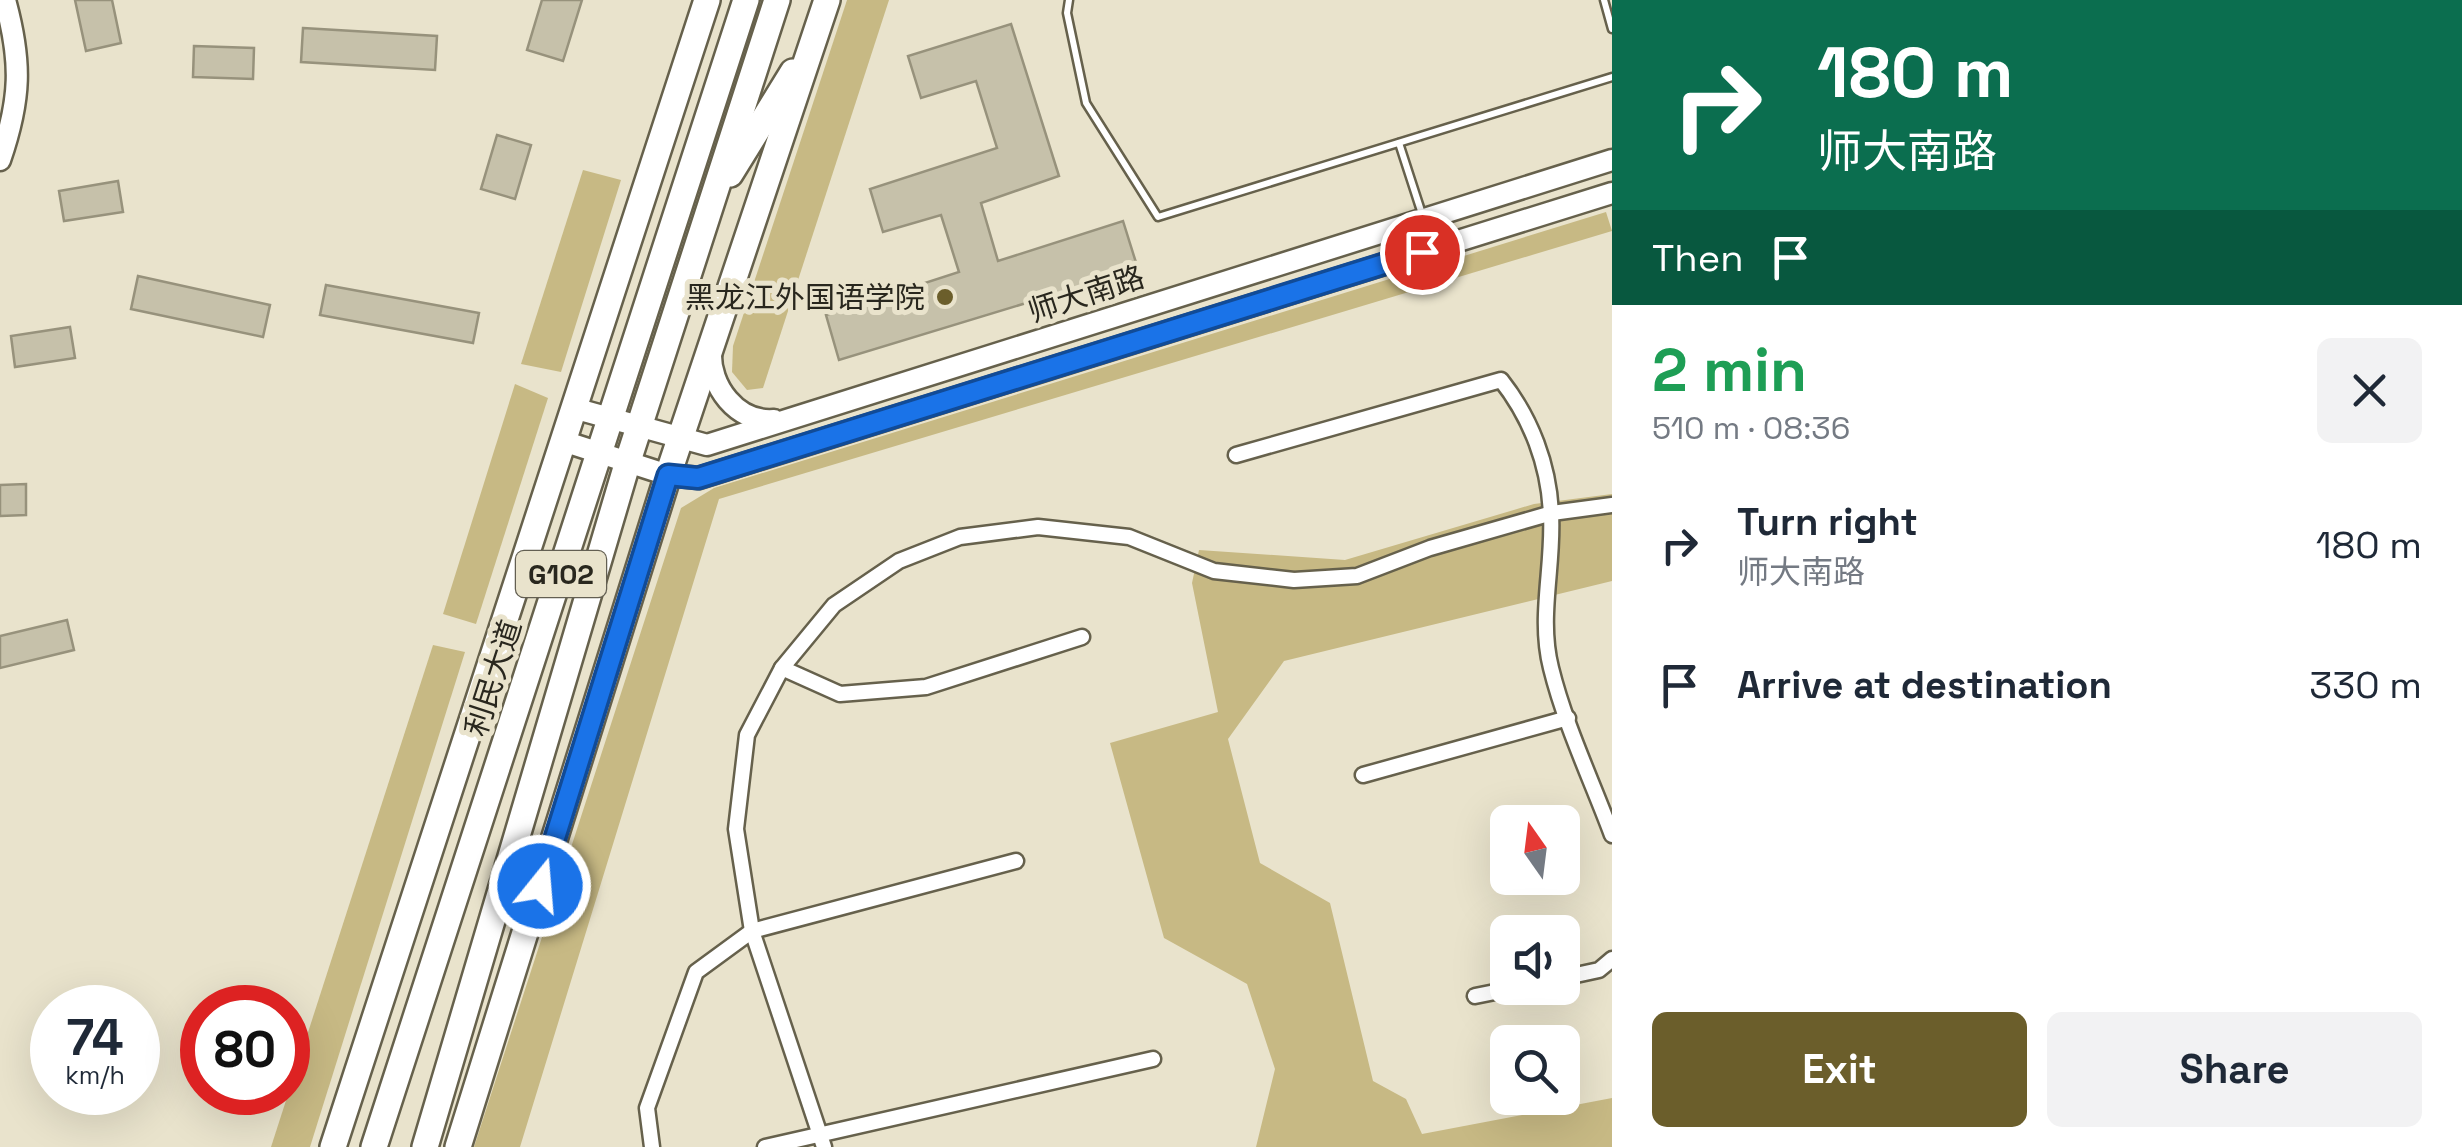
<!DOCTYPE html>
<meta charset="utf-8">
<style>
:root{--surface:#fff;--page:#f2f2f3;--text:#1f2937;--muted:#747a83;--accent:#6b5e2b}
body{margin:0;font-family:"Space Grotesk","Noto Sans SC",sans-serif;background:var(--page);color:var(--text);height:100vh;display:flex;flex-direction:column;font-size:38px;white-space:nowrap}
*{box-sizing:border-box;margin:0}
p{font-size:32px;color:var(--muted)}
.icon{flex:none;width:55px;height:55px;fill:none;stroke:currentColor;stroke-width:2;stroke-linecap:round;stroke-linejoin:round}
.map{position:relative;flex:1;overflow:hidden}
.drawer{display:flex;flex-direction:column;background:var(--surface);width:850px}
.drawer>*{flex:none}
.banner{background:#0b6e4f;color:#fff;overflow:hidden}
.needle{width:65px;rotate:346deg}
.controls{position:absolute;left:1490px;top:805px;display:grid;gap:20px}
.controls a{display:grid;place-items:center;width:90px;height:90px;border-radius:15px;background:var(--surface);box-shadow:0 10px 40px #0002;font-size:50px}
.speed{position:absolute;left:30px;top:985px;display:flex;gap:20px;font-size:50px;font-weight:700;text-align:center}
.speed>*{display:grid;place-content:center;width:130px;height:130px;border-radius:50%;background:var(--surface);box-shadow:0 10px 40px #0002;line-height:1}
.speed small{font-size:25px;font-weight:400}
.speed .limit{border:15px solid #d22;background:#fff;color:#111}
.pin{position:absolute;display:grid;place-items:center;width:85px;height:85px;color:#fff;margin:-42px;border:5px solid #fff;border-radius:50%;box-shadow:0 2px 10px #0007}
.me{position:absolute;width:110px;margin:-55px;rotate:17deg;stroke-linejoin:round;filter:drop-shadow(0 0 8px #0008)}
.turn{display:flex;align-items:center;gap:35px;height:210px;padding:0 40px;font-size:45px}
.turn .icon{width:130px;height:130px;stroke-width:2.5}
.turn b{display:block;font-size:70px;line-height:85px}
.then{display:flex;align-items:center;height:95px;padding:0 40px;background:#0003;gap:20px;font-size:38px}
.round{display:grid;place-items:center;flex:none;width:105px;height:105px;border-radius:15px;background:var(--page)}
.overview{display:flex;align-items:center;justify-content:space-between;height:170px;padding:0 40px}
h1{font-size:60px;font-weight:800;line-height:75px;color:#1e9e55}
.action{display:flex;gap:20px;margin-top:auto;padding:20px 40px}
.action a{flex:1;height:115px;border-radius:15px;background:var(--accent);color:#fff;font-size:40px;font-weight:800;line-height:115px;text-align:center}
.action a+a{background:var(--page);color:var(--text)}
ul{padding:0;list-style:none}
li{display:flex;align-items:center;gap:30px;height:140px;padding:0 40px}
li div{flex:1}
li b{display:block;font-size:38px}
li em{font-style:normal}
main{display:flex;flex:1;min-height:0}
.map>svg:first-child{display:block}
.green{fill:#c7b984}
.building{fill:#c6c1aa;stroke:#97927c;stroke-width:2.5}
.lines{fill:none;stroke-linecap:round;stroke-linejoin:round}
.lane-casing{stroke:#66614c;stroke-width:11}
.street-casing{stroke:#66614c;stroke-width:19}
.secondary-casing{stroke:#66614c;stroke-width:25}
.highway-casing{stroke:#66614c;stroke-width:30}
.lane{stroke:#fff;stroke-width:6}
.street{stroke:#fff;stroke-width:14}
.secondary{stroke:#fff;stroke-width:20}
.highway{stroke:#fff;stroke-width:25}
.route-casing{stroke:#114b97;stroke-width:25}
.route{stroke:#1a73e8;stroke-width:18}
.poi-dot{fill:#6b5e2b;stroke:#e9e3cc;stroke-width:4}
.labels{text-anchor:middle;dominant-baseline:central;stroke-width:10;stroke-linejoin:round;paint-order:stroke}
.shield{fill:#e9e3cc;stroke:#635f52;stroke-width:2.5}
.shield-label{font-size:28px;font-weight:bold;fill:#29271e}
.street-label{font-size:30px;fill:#29271e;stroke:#e9e3cc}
.poi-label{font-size:30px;fill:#29271e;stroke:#e9e3cc;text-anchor:end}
</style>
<main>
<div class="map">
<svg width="1612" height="1147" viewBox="0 0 1612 1147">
<rect width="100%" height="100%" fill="#e9e3cc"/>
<g class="green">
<path d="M847,0H889L763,388L747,390L732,372L733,346Z"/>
<path d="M583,170L621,180L561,372L521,364Z"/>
<path d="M1606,212L1612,231L719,499L520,1147H474L681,508L714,488Z"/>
<path d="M515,384L548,398L476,624L443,614Z"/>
<path d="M1612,494V581L1284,661L1228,739L1260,863L1330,903L1373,1081L1406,1099L1422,1134L1612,1098V1147H1256L1275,1069L1247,984L1164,938L1110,743L1218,712L1192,583L1199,550L1345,560L1534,504Z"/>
<path d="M433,645L465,652L310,1147H271Z"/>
</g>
<g class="building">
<path d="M75,0H112L121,43L86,51Z"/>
<path d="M542,0H582L563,61L527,50Z"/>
<path d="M1011,24L1059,176L981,203L998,261L1123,221L1138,269L839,360L826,315L959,272L941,215L883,232L870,189L997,148L976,81L921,98L908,56Z"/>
<path d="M303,28L437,36L435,70L301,62Z"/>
<path d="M194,46L254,48L253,79L193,77Z"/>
<path d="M497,135L531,145L515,199L481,189Z"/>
<path d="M118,181L123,212L64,221L59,191Z"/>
<path d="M138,276L270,305L263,337L131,309Z"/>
<path d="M326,285L479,313L473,343L320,315Z"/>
<path d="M70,327L75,358L15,367L11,336Z"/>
<path d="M26,484V515L0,516V485Z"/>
<path d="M67,620L74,650L0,668V636Z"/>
</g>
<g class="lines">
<g class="lane-casing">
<g id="lane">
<path d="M1069,0L1067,13L1086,103L1158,217L1612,77"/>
<path d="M1604,0L1612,29"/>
<path d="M1399,143L1423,217"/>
</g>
</g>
<g class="street-casing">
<g id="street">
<path d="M1236,455L1501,380C1531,418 1549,465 1551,514C1554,566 1538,617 1551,668C1565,725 1592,781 1612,835"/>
<path d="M782,668L840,694L926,687L1082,637"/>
<path d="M1363,775L1568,718"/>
<path d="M1562,978L1599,970L1612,959"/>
<path d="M1475,996L1515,988"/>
<path d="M652,1147L647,1108L696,972L752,931L1016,861"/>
<path d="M765,1147L1153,1059"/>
<path d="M824,1147L752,931L736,829L747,735L782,668L834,605L899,561L960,537L1038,527L1129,537L1214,571L1294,580L1357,576L1430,548L1552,513L1612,505"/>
</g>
</g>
<g class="secondary-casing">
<g id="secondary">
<path d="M0,160C21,99 22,62 5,0"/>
<path d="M711,351C709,386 737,423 774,420"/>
<path d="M577,409L707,445L1612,160"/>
<path d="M566,442L668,475L699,478L1612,193"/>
</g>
</g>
<g class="highway-casing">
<g id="highway">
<path d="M730,174L793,72"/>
<path d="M333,1147L707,0"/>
<path d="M374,1147L746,0"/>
<path d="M425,1147L628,461L777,0"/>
<path d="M458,1147L668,475L827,0"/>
</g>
</g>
<use href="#lane" class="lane"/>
<use href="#street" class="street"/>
<use href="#secondary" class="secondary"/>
<use href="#highway" class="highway"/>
</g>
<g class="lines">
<g class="route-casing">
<path id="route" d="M540,886L668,475L698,478L1422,252"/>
</g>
<use href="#route" class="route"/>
</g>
<circle class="poi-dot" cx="945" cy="297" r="10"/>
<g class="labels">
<rect class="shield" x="516" y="551" width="90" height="46" rx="8"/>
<g class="shield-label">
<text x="561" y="574">G102</text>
</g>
<g class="street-label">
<text transform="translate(1086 294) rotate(-18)">师大南路</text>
<text transform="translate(493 678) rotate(-72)">利民大道</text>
</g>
<g class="poi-label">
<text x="925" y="297">黑龙江外国语学院</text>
</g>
</g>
</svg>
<div class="controls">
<a><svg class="needle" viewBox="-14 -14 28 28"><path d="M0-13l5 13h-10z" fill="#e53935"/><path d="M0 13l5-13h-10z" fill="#747a83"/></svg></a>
<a><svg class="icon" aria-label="sound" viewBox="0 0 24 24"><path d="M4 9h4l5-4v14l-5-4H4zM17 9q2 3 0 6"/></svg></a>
<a><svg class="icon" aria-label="search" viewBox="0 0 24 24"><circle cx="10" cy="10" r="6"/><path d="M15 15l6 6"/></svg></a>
</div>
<div class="speed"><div>74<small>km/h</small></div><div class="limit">80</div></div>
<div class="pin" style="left:1422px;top:252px;background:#d93025"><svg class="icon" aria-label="arrive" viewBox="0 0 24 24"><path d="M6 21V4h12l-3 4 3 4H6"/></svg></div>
<svg class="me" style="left:540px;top:886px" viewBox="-20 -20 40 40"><circle r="17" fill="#1a73e8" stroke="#fff" stroke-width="3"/><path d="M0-11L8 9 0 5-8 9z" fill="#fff"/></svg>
</div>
<section class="drawer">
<div class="banner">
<div class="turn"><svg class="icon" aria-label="right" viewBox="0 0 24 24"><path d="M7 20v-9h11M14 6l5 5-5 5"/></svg><div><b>180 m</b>师大南路</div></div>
<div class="then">Then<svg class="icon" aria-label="arrive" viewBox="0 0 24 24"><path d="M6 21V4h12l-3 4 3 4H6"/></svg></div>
</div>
<div class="overview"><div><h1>2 min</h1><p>510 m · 08:36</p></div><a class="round"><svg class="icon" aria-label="close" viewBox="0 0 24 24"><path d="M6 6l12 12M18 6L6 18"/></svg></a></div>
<ul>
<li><svg class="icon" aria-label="right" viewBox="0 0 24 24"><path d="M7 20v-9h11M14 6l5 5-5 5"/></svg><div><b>Turn right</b><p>师大南路</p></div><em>180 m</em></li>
<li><svg class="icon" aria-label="arrive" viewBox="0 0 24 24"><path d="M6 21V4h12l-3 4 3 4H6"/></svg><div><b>Arrive at destination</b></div><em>330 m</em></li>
</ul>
<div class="action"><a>Exit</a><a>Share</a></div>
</section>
</main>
